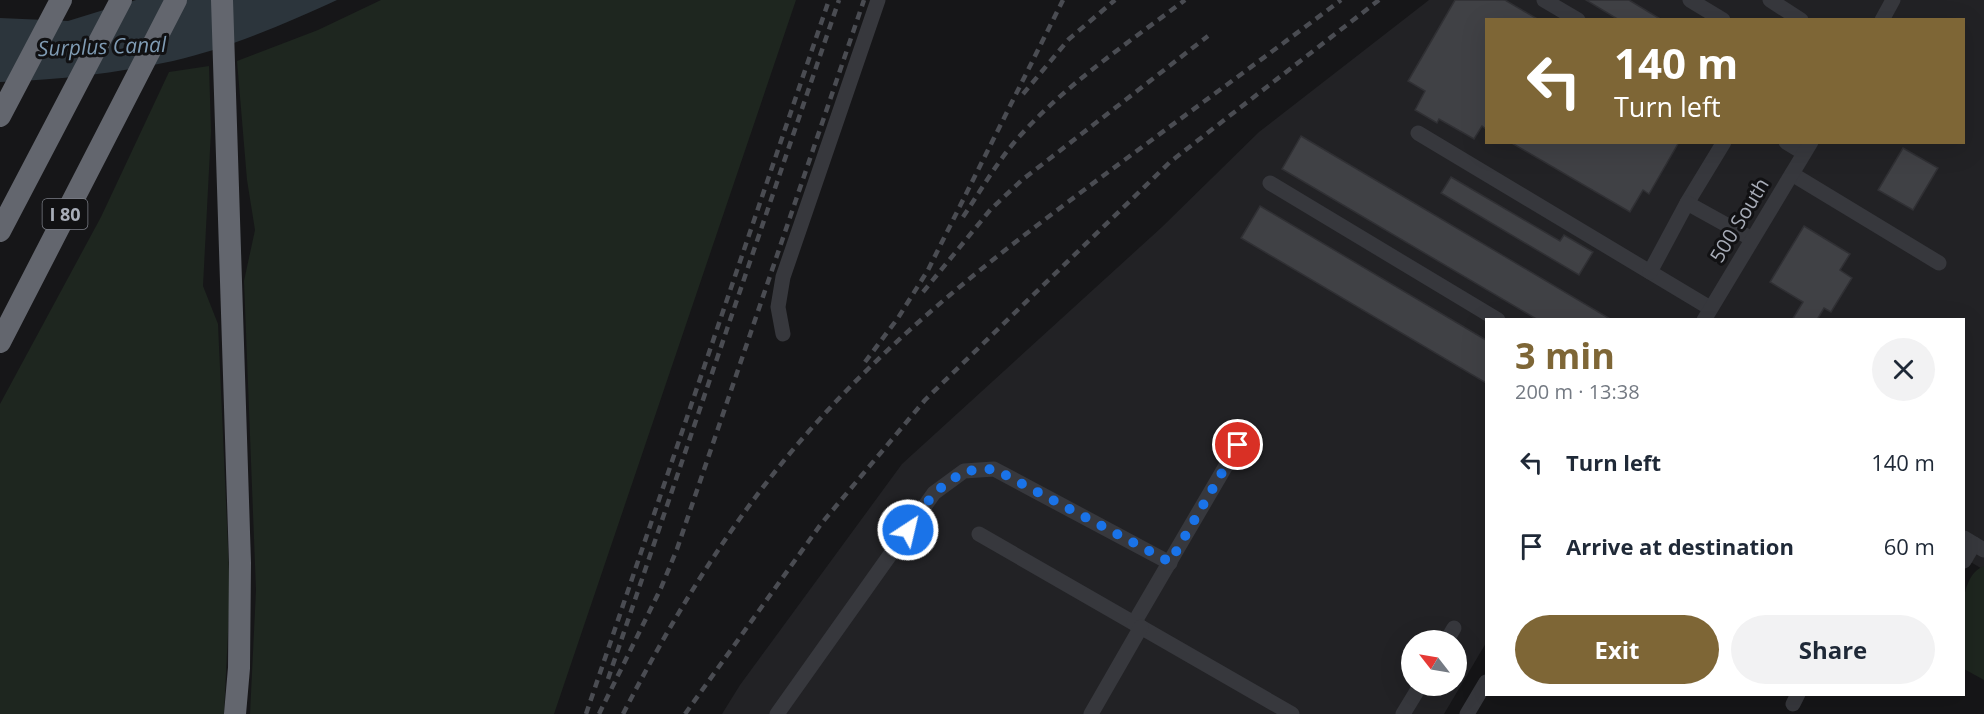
<!DOCTYPE html>
<meta charset="utf-8">
<style>
:root{--surface:#fff;--page:#f2f2f3;--text:#1f2937;--muted:#747a83;--accent:#7e6636}
body{margin:0;font-family:"Open Sans",sans-serif;background:var(--page);color:var(--text);height:100vh;display:flex;flex-direction:column;font-size:22px;white-space:nowrap}
*{box-sizing:border-box;margin:0}
p{font-size:20px;color:var(--muted)}
.icon{flex:none;width:33px;height:33px;fill:none;stroke:currentColor;stroke-width:2;stroke-linecap:round;stroke-linejoin:round}
.map{position:relative;flex:1;overflow:hidden}
.panel{position:absolute;left:1485px;top:318px;width:480px;height:378px;display:flex;flex-direction:column;background:var(--surface);border-radius:0px;box-shadow:0 6px 24px #0002}
.panel>*{flex:none}
.hud{position:absolute;left:1485px;top:18px;width:480px;height:126px;border-radius:0px;box-shadow:0 6px 24px #0002;background:#7e6636;color:#fff;overflow:hidden}
.needle{width:39px;rotate:301deg}
.buttons{position:absolute;left:1401px;top:630px;display:grid;gap:12px}
.buttons a{display:grid;place-items:center;width:66px;height:66px;border-radius:50%;background:var(--surface);box-shadow:0 6px 24px #0002;font-size:30px}
.pin{position:absolute;display:grid;place-items:center;width:51px;height:51px;color:#fff;margin:-26px;border:3px solid #fff;border-radius:50%;box-shadow:0 2px 6px #0007}
.me{position:absolute;width:66px;margin:-33px;rotate:35deg;stroke-linejoin:round;filter:drop-shadow(0 0 4px #0008)}
.turn{display:flex;align-items:center;gap:21px;height:126px;padding:0 30px;font-size:27px}
.turn .icon{width:78px;height:78px;stroke-width:2.5}
.turn b{display:block;font-size:42px;line-height:51px}
.round{display:grid;place-items:center;flex:none;width:63px;height:63px;border-radius:32px;background:var(--page)}
.head{display:flex;align-items:center;justify-content:space-between;height:102px;padding:0 30px}
h1{font-size:36px;font-weight:700;line-height:45px;color:var(--accent)}
.primary-button{display:flex;gap:12px;margin-top:auto;padding:12px 30px}
.primary-button a{flex:1;height:69px;border-radius:36px;background:var(--accent);color:#fff;font-size:24px;font-weight:700;line-height:69px;text-align:center}
.primary-button a+a{background:var(--page);color:var(--text)}
ul{padding:0;list-style:none}
li{display:flex;align-items:center;gap:18px;height:84px;padding:0 30px}
li div{flex:1}
li b{display:block;font-size:22px}
li em{font-style:normal}
.map>svg:first-child{display:block}
.built{fill:#222225;fill-rule:evenodd}
.green{fill:#1e261f}
.water{fill:#2c353c}
.building{fill:#404145;stroke:#303034;stroke-width:1.5}
.lines{fill:none;stroke-linecap:round;stroke-linejoin:round}
.minor{stroke:#37383d;stroke-width:15}
.highway{stroke:#63666e;stroke-width:22}
.rail{stroke:#4a4c52;stroke-width:4.5;stroke-dasharray:8 6;stroke-linecap:butt}
.route{stroke:#1a73e8;stroke-width:10;stroke-dasharray:0 18}
.labels{text-anchor:middle;dominant-baseline:central;stroke-width:6;stroke-linejoin:round;paint-order:stroke}
.shield{fill:#111113;stroke:#7b7e86;stroke-width:1.5}
.shield-label{font-size:18px;font-weight:bold;fill:#a8adb8}
.street-label{font-size:20px;fill:#a8adb8;stroke:#111113}
.water-label{font-size:21px;font-style:italic;fill:#7f9bb3;stroke:#111113}
</style>
<div class="map">
<svg width="1984" height="714" viewBox="0 0 1984 714">
<rect width="100%" height="100%" fill="#161618"/>
<path class="built" d="M1429,0H1984V570L1964,558V320H1486V643L1444,714H722L740,685L902,464L1162,227L1259,132ZM1486,20H1964V142H1486ZM1412,640H1456V686H1412Z"/>
<g class="green">
<path d="M381,0H796L554,714H250L256,590L244,281L255,230L247,180L237,61L318,30Z"/>
<path d="M209,66L211,131L203,286L218,324L230,592L224,714H0V404L101,217L169,72Z"/>
<path d="M1984,566V680L1964,669C1963,642 1954,577 1984,566Z"/>
</g>
<path class="water" d="M136,0H337C287,23 227,49 173,61C117,73 58,80 0,82V18L68,21Z"/>
<g class="building">
<path d="M1455,0H1505L1539,20H1486V129L1482,126L1474,139L1439,119L1437,123L1415,110L1425,91L1408,81Z"/>
<path d="M1586,0H1629L1662,20H1619Z"/>
<path d="M1301,136L1612,320H1538L1282,169Z"/>
<path d="M1510,142H1679L1649,194L1643,190L1630,212Z"/>
<path d="M1903,148L1938,168L1913,210L1878,190Z"/>
<path d="M1451,177L1560,241L1564,235L1593,252L1579,275L1441,193Z"/>
<path d="M1260,206L1486,340V383L1241,238Z"/>
<path d="M1804,226L1850,254L1840,270L1852,278L1831,312L1824,308L1817,320H1792L1803,302L1770,282Z"/>
</g>
<g class="lines">
<g class="minor">
<path d="M1544,0L1578,20"/>
<path d="M1690,0L1723,20"/>
<path d="M1770,0L1801,20"/>
<path d="M1882,20L1893,0"/>
<path d="M1418,133L1710,308"/>
<path d="M1786,142L1804,153"/>
<path d="M1792,174L1939,263"/>
<path d="M1270,183L1498,320"/>
<path d="M1687,203L1724,142"/>
<path d="M1650,272L1687,203L1752,239"/>
<path d="M1704,320L1811,142"/>
<path d="M783,334L778,307L783,277L878,0"/>
<path d="M979,534L1292,714"/>
<path d="M1964,538L1984,550"/>
<path d="M1964,561L1974,544"/>
<path d="M1134,623L1238,445"/>
<path d="M1447,640L1454,628"/>
<path d="M1793,704L1798,694"/>
<path d="M777,714L934,493L964,471L994,469L1170,563"/>
<path d="M1091,714L1141,627"/>
<path d="M1403,714L1420,686"/>
<path d="M1467,714L1486,682"/>
</g>
<g class="highway">
<path d="M222,0L240,563L239,668L235,714"/>
<path d="M0,116L61,0"/>
<path d="M0,231L121,0"/>
<path d="M0,342L176,0"/>
</g>
<g class="rail">
<path d="M1023,94L1069,39L1115,0"/>
<path d="M963,217C981,190 997,162 1018,138C1066,84 1128,43 1185,0"/>
<path d="M923,292L991,209L1022,180L1208,36"/>
<path d="M865,362L898,318L928,270L1063,0"/>
<path d="M608,679L839,0"/>
<path d="M586,714L829,0"/>
<path d="M599,714L661,588L677,549L864,0"/>
<path d="M623,714C675,613 734,516 809,431C891,338 986,263 1084,190C1170,126 1256,64 1341,0"/>
<path d="M685,714L821,524L925,400L1170,162L1379,0"/>
</g>
</g>
<g class="lines">
<path class="route" d="M908,530L934,493L964,471L994,469L1170,562L1238,445"/>
</g>
<g class="labels">
<rect class="shield" x="42.5" y="199" width="45" height="30" rx="4.5"/>
<g class="shield-label">
<text x="65" y="214">I 80</text>
</g>
<g class="street-label">
<text transform="translate(1739 220) rotate(-59)">500 South</text>
</g>
<g class="water-label">
<text transform="translate(102 46) rotate(-2)">Surplus Canal</text>
</g>
</g>
</svg>
<div class="buttons">
<a><svg class="needle" viewBox="-14 -14 28 28"><path d="M0-13l5 13h-10z" fill="#e53935"/><path d="M0 13l5-13h-10z" fill="#747a83"/></svg></a>
</div>
<div class="pin" style="left:1238px;top:445px;background:#d93025"><svg class="icon" aria-label="arrive" viewBox="0 0 24 24"><path d="M6 21V4h12l-3 4 3 4H6"/></svg></div>
<svg class="me" style="left:908px;top:530px" viewBox="-20 -20 40 40"><circle r="17" fill="#1a73e8" stroke="#fff" stroke-width="3"/><path d="M0-11L8 9 0 5-8 9z" fill="#fff"/></svg>
<div class="hud">
<div class="turn"><svg class="icon" aria-label="left" viewBox="0 0 24 24"><path d="M17 20v-9H6M10 6l-5 5 5 5"/></svg><div><b>140 m</b>Turn left</div></div>
</div>
<section class="panel">
<div class="head"><div><h1>3 min</h1><p>200 m · 13:38</p></div><a class="round"><svg class="icon" aria-label="close" viewBox="0 0 24 24"><path d="M6 6l12 12M18 6L6 18"/></svg></a></div>
<ul>
<li><svg class="icon" aria-label="left" viewBox="0 0 24 24"><path d="M17 20v-9H6M10 6l-5 5 5 5"/></svg><div><b>Turn left</b></div><em>140 m</em></li>
<li><svg class="icon" aria-label="arrive" viewBox="0 0 24 24"><path d="M6 21V4h12l-3 4 3 4H6"/></svg><div><b>Arrive at destination</b></div><em>60 m</em></li>
</ul>
<div class="primary-button"><a>Exit</a><a>Share</a></div>
</section>
</div>
